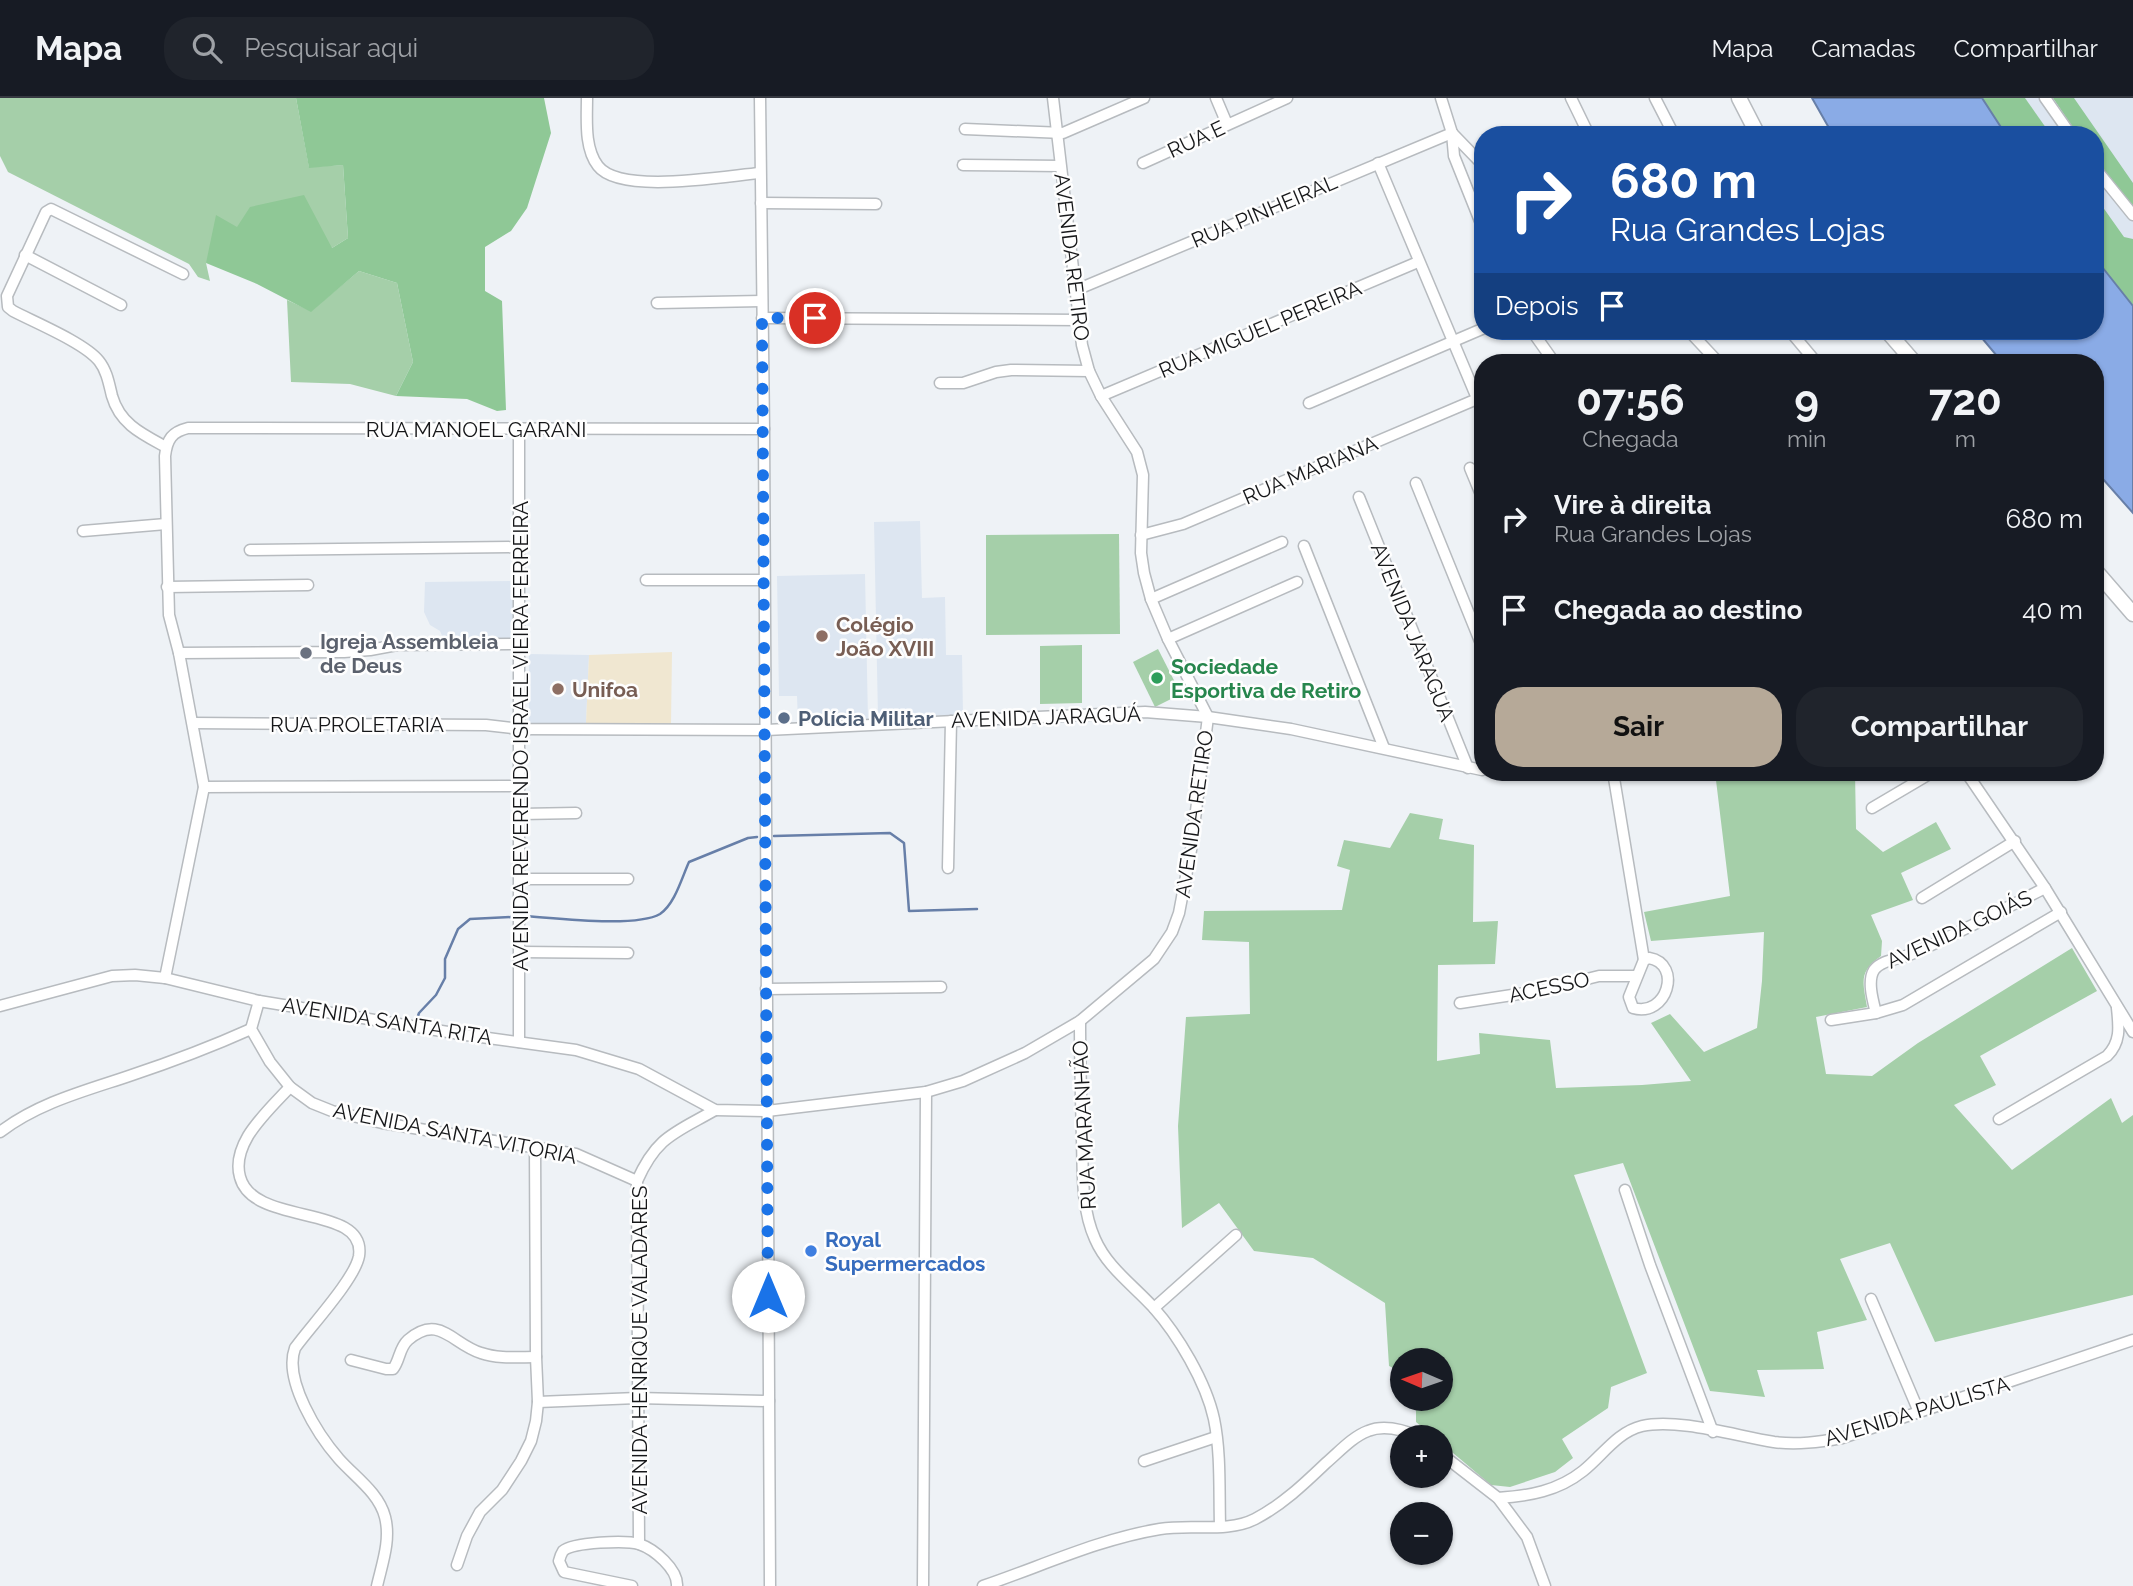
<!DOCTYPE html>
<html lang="pt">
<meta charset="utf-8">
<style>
:root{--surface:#171b24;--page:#20242c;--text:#f1f3f6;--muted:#9ea1a6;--line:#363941;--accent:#b6a998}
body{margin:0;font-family:Raleway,sans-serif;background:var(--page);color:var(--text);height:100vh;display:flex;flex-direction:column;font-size:26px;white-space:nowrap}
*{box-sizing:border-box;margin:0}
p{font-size:23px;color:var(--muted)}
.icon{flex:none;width:38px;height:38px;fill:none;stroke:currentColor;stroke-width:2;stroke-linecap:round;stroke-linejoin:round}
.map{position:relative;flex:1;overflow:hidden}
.panel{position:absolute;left:1474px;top:256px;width:630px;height:427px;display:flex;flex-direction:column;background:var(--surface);border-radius:28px;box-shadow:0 2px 5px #0004}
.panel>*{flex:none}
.top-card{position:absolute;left:1474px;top:28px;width:630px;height:214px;border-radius:28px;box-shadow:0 2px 5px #0004;background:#1a4fa0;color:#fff;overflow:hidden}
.needle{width:46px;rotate:272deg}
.buttons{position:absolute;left:1390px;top:1250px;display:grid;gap:14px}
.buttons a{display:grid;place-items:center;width:63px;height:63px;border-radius:50%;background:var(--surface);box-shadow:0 2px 5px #0004;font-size:35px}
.pin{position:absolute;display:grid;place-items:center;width:60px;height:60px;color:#fff;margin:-30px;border:4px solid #fff;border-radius:50%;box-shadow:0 2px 7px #0007}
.me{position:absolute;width:77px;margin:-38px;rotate:0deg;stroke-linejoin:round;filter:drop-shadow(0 0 5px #0008)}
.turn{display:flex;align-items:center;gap:24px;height:147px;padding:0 21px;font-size:32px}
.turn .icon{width:91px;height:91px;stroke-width:2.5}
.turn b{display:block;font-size:49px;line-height:60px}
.then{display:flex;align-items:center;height:66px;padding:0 21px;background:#0003;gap:14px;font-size:26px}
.eta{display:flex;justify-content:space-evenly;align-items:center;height:119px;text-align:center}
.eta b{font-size:42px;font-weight:700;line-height:49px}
.button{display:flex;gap:14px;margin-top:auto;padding:14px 21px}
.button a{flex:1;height:80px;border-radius:28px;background:var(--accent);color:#111;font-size:28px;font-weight:700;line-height:80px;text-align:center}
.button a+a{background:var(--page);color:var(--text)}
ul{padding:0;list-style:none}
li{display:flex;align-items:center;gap:21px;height:91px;padding:0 21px}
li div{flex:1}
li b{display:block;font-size:26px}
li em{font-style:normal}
header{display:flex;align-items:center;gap:42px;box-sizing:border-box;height:98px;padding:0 35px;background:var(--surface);border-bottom:2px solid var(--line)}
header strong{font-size:33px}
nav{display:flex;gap:38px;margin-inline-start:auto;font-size:24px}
.search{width:490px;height:63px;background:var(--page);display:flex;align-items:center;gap:18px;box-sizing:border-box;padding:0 24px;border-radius:28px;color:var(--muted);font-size:26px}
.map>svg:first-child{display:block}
.built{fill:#dde6f1}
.medical{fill:#f0e7d1}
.green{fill:#a5cfa9}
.forest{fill:#8fc896}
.water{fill:#8aabe6;stroke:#677fa8;stroke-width:2}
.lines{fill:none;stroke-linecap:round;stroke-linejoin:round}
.stream{stroke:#677fa8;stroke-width:2.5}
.minor-casing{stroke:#b7bbbf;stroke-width:13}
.major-casing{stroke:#b7bbbf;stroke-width:17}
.minor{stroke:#fff;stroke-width:10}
.major{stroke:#fff;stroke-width:14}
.route{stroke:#1a73e8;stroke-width:12;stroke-dasharray:0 21.6}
.education-dot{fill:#8d6e63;stroke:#fefefe;stroke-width:2.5}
.worship-dot{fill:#6b7280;stroke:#fefefe;stroke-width:2.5}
.leisure-dot{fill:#2e9e5b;stroke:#fefefe;stroke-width:2.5}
.service-dot{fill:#5c6f8a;stroke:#fefefe;stroke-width:2.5}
.shop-dot{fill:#3f7fe0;stroke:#fefefe;stroke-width:2.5}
.labels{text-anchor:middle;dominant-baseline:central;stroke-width:5;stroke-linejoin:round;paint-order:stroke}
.street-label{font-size:21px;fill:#161719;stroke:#fefefe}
.education-label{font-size:21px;font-weight:bold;fill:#785e54;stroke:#fefefe;text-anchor:start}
.worship-label{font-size:21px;font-weight:bold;fill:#5b616d;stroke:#fefefe;text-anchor:start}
.leisure-label{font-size:21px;font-weight:bold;fill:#27864d;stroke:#fefefe;text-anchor:start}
.service-label{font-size:21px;font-weight:bold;fill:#4e5e75;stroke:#fefefe;text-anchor:start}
.shop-label{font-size:21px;font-weight:bold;fill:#366cbe;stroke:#fefefe;text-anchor:start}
</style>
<header>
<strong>Mapa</strong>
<div class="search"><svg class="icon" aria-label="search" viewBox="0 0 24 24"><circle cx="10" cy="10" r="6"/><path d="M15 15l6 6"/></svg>Pesquisar aqui</div>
<nav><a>Mapa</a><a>Camadas</a><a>Compartilhar</a></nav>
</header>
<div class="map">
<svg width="2133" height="1488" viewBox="0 0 2133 1488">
<rect width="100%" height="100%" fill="#eef2f6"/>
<g class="built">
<path d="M1982,0H2133V208L2095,160V37H2006Z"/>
<path d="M920,423L922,500L945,499L946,557H962L963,617L878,619L874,424Z"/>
<path d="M865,476L868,622L798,623L797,598H779L777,478Z"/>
<path d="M514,483L516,543L444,542L440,533L430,527L424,514L425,484Z"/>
<path d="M529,556L589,557L586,625H529Z"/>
</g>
<path class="medical" d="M672,554L671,626L586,625L589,557Z"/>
<g class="green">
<path d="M0,0H296L309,69L343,67L348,140L332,150L238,129L206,165L210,183L198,179L189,166L8,74L0,58Z"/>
<path d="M359,173L397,185L413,264L396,298L350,286L291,284L287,202L311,213Z"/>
<path d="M1119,436L1120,536L986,537V437Z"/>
<path d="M1082,547V605L1040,606V548Z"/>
<path d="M1158,551L1181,596L1155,609L1133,564Z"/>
<path d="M1715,674H1855L1856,731L1883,754L1936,724L1951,751L1901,775L1913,802L1871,817L1882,843L1881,858C1858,874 1863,884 1867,909L1816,919L1826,976L1872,978L1918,945L2072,850L2097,893L1980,958L1996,987L1954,1007L2012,1072L2111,1000L2122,1025L2133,1017V1197L1935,1244L1890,1145L1840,1161L1867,1222L1817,1234L1824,1271L1757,1272L1765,1299L1710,1293L1623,1065L1574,1077L1647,1275L1611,1289L1608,1310L1562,1341L1573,1360L1555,1374L1510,1389L1491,1387L1440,1344V1339H1434L1416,1324V1300H1440V1262H1402V1274L1389,1268L1385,1205L1313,1160L1254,1153L1219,1105L1182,1130L1178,1028L1186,919L1250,916L1249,844L1202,842L1204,813L1342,812L1350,772L1337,768L1344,742L1390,750L1410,715L1443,721L1439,741L1474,747L1473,824L1498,823L1495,866L1438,867L1437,963L1480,956L1479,935L1550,942L1556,990L1642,987L1691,983L1651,925L1670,916L1704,954L1757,930L1762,883L1764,834L1651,843L1644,814L1730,798Z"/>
</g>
<g class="forest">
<path d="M296,0H544L551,35L527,110L511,133L485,149V193L502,203L506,312L497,313L467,301L396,298L413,264L397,185L359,173L311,214L257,186L206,165L216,117L237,129L250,109L304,97L332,150L348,140L343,67L309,70Z"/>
<path d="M1982,0H2025L2051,37H2006Z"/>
<path d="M2053,0H2074L2133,85V108L2095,62V37H2078Z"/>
<path d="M2095,98L2124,139L2133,141V208L2095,160Z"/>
</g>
<g class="water">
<path d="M1812,0H1982L2006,37H1833Z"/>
<path d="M2095,160L2133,208V415L2095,372V264H2002L1976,233H2095Z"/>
</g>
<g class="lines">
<g class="stream">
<path d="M774,738L890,735L904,745L909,813L977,811"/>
<path d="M524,818C555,820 636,830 660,816C675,806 682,779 689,764L748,740L757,739"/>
<path d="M416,924L419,915L436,897L445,880V861L458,831L470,821L512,819"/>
</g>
<g class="minor-casing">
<g id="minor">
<path d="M587,0C587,21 584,50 598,68C620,97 725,78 760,75"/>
<path d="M760,0L764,331L770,1488"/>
<path d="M1216,0L1227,26"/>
<path d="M1441,0L1452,35L1454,58L1482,128"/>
<path d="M1571,0L1589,37"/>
<path d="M1655,0L1674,37"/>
<path d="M2045,0L2071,37"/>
<path d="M965,31L1063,35L1144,0"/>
<path d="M1452,35L1482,66"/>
<path d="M1143,65L1287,0"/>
<path d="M1378,65L1482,312"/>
<path d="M963,67L1060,68"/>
<path d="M2095,70L2133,117"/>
<path d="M761,105L876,106"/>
<path d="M25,157L121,207"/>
<path d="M1076,192L1452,35"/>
<path d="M657,205L762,203"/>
<path d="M762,220L1079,222"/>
<path d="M1532,233L1554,264"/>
<path d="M1689,233L1718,264"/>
<path d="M1790,233L1816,264"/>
<path d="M940,285H963L996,274L1011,272L1089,273"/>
<path d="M1101,298L1418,164"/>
<path d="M1309,305L1482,231"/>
<path d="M166,349C142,336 120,326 112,298C109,286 107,273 99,263C85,245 34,224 13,213L8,209L7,198L46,114L51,111L183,176"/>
<path d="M1470,370L1482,399"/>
<path d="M1416,385L1482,548"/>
<path d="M1359,399L1468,670"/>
<path d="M83,433L166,426"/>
<path d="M1141,437L1183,426L1477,301"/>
<path d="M1304,448L1384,650"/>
<path d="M250,452L520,449"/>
<path d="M646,482H764"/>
<path d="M167,489L308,487"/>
<path d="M1151,501L1282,444"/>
<path d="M1168,541L1297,484"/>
<path d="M179,555L344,554L370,552L397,547L520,546"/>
<path d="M193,625L486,627L520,631L766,632L1145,614L1208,619L1291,631L1482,672"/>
<path d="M1501,674H1509"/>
<path d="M1613,674L1644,862"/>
<path d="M1966,674L2045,790L2133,934"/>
<path d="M204,689L520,688"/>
<path d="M1872,710L1933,674"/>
<path d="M521,716L576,715"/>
<path d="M948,770L951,623"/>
<path d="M520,781H628"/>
<path d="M1922,800L2015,743"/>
<path d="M520,854L628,855"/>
<path d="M1649,860C1683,866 1667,920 1633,910L1629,899L1644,862Z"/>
<path d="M165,880L204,689L179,555L169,517L165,358C167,341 172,334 188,330L764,331"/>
<path d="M766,891L941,889"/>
<path d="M259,903L251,931L270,964L290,989L312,1005L332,1013L382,1025L576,1056L637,1083"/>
<path d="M1460,905L1538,893L1599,878H1637"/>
<path d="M0,908L112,878L135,877L165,880L259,903L466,937L576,952L639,971L715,1012L767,1013L926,994L963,983L1025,955L1080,923L1154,861L1172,834L1179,815L1191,752L1208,619L1168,541L1151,501L1144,475L1141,455L1143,377L1137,354L1101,298L1089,273L1082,247L1053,0"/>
<path d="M1876,915C1873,903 1867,883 1874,872C1882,861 1902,861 1914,855C1959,835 2002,812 2045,790"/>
<path d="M1831,922L1876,915L1903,907L2061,814"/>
<path d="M1080,923C1080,962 1081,1001 1082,1041C1083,1074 1081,1110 1095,1141C1107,1169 1133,1187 1153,1209C1178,1237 1206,1284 1214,1321C1221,1355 1219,1393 1220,1427"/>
<path d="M519,944V331"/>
<path d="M290,989C275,1005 259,1020 248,1038C241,1050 236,1065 240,1079C253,1129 367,1105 359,1158C355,1181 310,1229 295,1250C283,1282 318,1337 339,1361C355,1379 379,1395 385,1419C391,1442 382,1466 377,1488"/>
<path d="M1999,1021L2107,958C2121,944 2119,929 2117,910"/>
<path d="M0,1034C38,1005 84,993 129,978C171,964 211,949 251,931"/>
<path d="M1625,1092L1650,1167L1713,1334"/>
<path d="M1871,1201L1919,1314"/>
<path d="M1154,1210L1236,1137"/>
<path d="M351,1262L386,1271H393C400,1262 399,1250 408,1242C439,1215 452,1246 481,1255C498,1261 518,1259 536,1259"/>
<path d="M538,1304L637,1300L769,1303"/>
<path d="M1440,1355L1498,1400L1527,1439L1545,1488"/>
<path d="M1144,1363L1216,1339"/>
<path d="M1498,1400C1529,1398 1558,1393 1583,1373C1602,1358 1617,1334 1642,1328C1678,1320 1736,1338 1774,1344C1797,1347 1819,1344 1842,1340L2133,1242"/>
<path d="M639,1446L637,1083C657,1038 675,1035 715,1012"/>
<path d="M457,1467L467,1438L480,1414L502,1392L521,1363L531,1343L536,1323L538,1304L536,1259L535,1048"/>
<path d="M632,1488L564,1474L559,1463C560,1459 561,1456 563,1453C573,1444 626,1442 639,1446C654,1451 678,1471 677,1488"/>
<path d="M923,1488L926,994"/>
<path d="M983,1488C1042,1468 1099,1441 1160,1431C1190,1426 1228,1435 1255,1421C1282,1407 1304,1386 1326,1365C1339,1354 1352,1339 1368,1333C1385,1326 1404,1332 1420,1339"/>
</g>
</g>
<g class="major-casing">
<g id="major">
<path d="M1739,0L1758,37"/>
<path d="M1887,233L1914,264"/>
<path d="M2095,472L2133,516"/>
</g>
</g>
<use href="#minor" class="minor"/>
<use href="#major" class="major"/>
</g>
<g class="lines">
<path class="route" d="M768,1198L762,220H815"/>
</g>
<g class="education-dot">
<circle cx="822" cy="538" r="7"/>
<circle cx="558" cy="591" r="7"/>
</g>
<circle class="worship-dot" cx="306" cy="555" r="7"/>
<circle class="leisure-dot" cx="1157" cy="580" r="7"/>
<circle class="service-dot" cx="784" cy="620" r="7"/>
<circle class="shop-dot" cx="811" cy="1153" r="7"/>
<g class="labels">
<g class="street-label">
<text transform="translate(1196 41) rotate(-25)">RUA E</text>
<text transform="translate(1264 113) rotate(-23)">RUA PINHEIRAL</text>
<text transform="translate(1072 159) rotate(83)">AVENIDA RETIRO</text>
<text transform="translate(1260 231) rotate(-23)">RUA MIGUEL PEREIRA</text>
<text x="476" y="331">RUA MANOEL GARANI</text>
<text transform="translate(1310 372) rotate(-23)">RUA MARIANA</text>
<text transform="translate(1413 534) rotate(68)">AVENIDA JARAGUA</text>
<text transform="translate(1046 619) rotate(-2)">AVENIDA JARAGUÁ</text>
<text x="357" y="626">RUA PROLETARIA</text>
<text transform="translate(520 638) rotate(-90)">AVENIDA REVERENDO ISRAEL VIEIRA FERREIRA</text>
<text transform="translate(1194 716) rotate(-82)">AVENIDA RETIRO</text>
<text transform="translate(1959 831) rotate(-25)">AVENIDA GOIÁS</text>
<text transform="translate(1549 889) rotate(-12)">ACESSO</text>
<text transform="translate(387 923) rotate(9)">AVENIDA SANTA RITA</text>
<text transform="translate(1084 1027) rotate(-93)">RUA MARANHÃO</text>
<text transform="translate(455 1035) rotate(11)">AVENIDA SANTA VITORIA</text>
<text transform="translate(639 1252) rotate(-90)">AVENIDA HENRIQUE VALADARES</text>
<text transform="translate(1917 1313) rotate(-17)">AVENIDA PAULISTA</text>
</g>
<g class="education-label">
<text x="836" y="526">Colégio<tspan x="836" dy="24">João XVIII</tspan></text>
<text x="572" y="591">Unifoa</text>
</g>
<g class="worship-label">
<text x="320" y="543">Igreja Assembleia<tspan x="320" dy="24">de Deus</tspan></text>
</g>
<g class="leisure-label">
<text x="1171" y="568">Sociedade<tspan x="1171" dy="24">Esportiva de Retiro</tspan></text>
</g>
<g class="service-label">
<text x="798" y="620">Polícia Militar</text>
</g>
<g class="shop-label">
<text x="825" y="1141">Royal<tspan x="825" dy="24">Supermercados</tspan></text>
</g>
</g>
</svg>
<div class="buttons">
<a><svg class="needle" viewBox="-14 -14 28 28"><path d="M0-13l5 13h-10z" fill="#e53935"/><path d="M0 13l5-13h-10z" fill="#9ea1a6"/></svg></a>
<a>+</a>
<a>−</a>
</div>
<div class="pin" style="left:815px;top:220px;background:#d93025"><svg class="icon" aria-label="arrive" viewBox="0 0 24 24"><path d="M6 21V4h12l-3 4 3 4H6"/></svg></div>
<svg class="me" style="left:768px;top:1198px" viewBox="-20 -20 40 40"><circle r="19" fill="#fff"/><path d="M0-13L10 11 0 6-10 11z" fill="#1a73e8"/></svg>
<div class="top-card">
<div class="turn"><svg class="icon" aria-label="right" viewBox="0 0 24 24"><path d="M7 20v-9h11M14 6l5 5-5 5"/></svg><div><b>680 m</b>Rua Grandes Lojas</div></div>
<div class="then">Depois<svg class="icon" aria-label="arrive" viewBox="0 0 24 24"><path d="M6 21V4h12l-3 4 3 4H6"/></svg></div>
</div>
<section class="panel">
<div class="eta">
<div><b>07:56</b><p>Chegada</p></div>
<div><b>9</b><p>min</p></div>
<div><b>720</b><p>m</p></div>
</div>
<ul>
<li><svg class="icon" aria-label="right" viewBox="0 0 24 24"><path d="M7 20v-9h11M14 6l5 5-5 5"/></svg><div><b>Vire à direita</b><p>Rua Grandes Lojas</p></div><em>680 m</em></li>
<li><svg class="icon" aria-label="arrive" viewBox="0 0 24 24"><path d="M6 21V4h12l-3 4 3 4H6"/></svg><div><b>Chegada ao destino</b></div><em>40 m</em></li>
</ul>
<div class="button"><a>Sair</a><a>Compartilhar</a></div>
</section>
</div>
